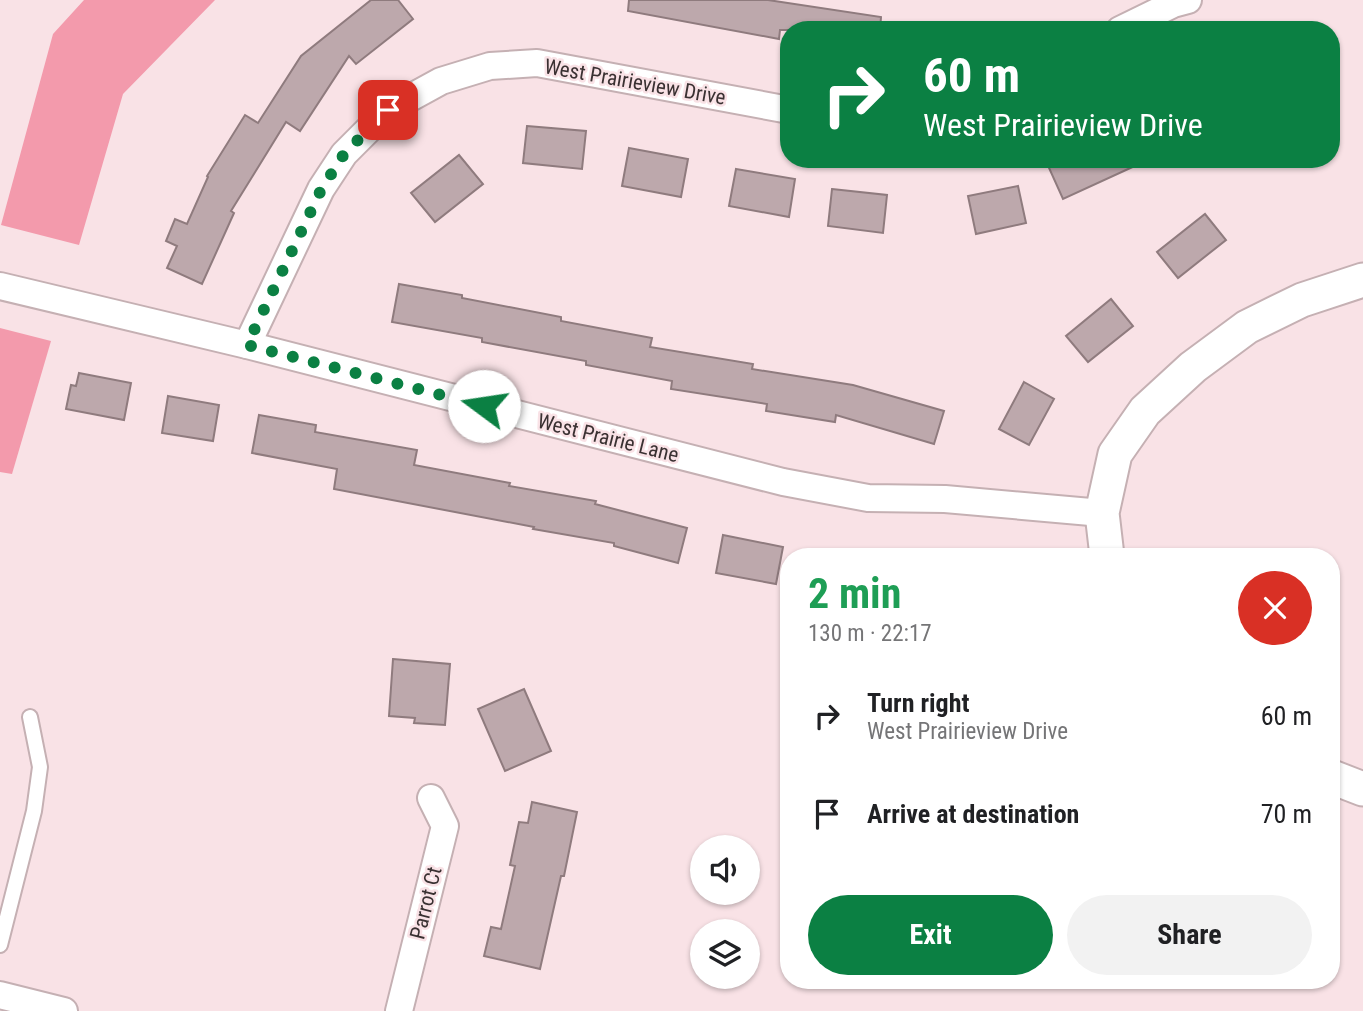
<!DOCTYPE html>
<meta charset="utf-8">
<style>
:root{--surface:#fff;--page:#f2f2f2;--text:#202124;--muted:#757577;--accent:#0b8043}
body{margin:0;font-family:"Roboto Condensed",sans-serif;background:var(--page);color:var(--text);height:100vh;display:flex;flex-direction:column;font-size:26px;white-space:nowrap}
*{box-sizing:border-box;margin:0}
p{font-size:23px;color:var(--muted)}
.icon{flex:none;width:38px;height:38px;fill:none;stroke:currentColor;stroke-width:2;stroke-linecap:round;stroke-linejoin:round}
.map{position:relative;flex:1;overflow:hidden}
.details{position:absolute;left:780px;top:548px;width:560px;height:441px;display:flex;flex-direction:column;background:var(--surface);border-radius:28px;box-shadow:0 2px 5px #0004}
.details>*{flex:none}
.hud{position:absolute;left:780px;top:21px;width:560px;height:147px;border-radius:28px;box-shadow:0 2px 5px #0004;background:#0b8043;color:#fff;overflow:hidden}
.controls{position:absolute;left:690px;top:835px;display:grid;gap:14px}
.controls a{display:grid;place-items:center;width:70px;height:70px;border-radius:50%;background:var(--surface);box-shadow:0 2px 5px #0004;font-size:35px}
.pin{position:absolute;display:grid;place-items:center;width:60px;height:60px;color:#fff;margin:-30px;border-radius:14px;box-shadow:0 4px 10px #0006}
.me{position:absolute;width:77px;margin:-38px;rotate:284deg;stroke-linejoin:round;filter:drop-shadow(0 0 5px #0008)}
.turn{display:flex;align-items:center;gap:24px;height:147px;padding:0 28px;font-size:32px}
.turn .icon{width:91px;height:91px;stroke-width:2.5}
.turn b{display:block;font-size:49px;line-height:60px}
.round{display:grid;place-items:center;flex:none;width:74px;height:74px;border-radius:37px;background:var(--page)}
.headline{display:flex;align-items:center;justify-content:space-between;height:119px;padding:0 28px}
h1{font-size:42px;font-weight:700;line-height:52px;color:#1e9e55}
.button{display:flex;gap:14px;margin-top:auto;padding:14px 28px}
.button a{flex:1;height:80px;border-radius:42px;background:var(--accent);color:#fff;font-size:28px;font-weight:700;line-height:80px;text-align:center}
.button a+a{background:var(--page);color:var(--text)}
ul{padding:0;list-style:none}
li{display:flex;align-items:center;gap:21px;height:98px;padding:0 28px}
li div{flex:1}
li b{display:block;font-size:26px}
li em{font-style:normal}
.map>svg:first-child{display:block}
.forest{fill:#f39aac}
.building{fill:#bda8ac;stroke:#8f7b7e;stroke-width:2}
.lines{fill:none;stroke-linecap:round;stroke-linejoin:round}
.service-casing{stroke:#c5b0b3;stroke-width:18}
.minor-casing{stroke:#c5b0b3;stroke-width:30}
.tertiary-casing{stroke:#c5b0b3;stroke-width:37}
.service{stroke:#fff;stroke-width:14}
.minor{stroke:#fff;stroke-width:26}
.tertiary{stroke:#fff;stroke-width:33}
.route{stroke:#0b8043;stroke-width:12;stroke-dasharray:0 21.6}
.labels{text-anchor:middle;dominant-baseline:central;stroke-width:5;stroke-linejoin:round;paint-order:stroke}
.street-label{font-size:21px;fill:#3a3132;stroke:#f9e2e6}
</style>
<div class="map">
<svg width="1363" height="1011" viewBox="0 0 1363 1011">
<rect width="100%" height="100%" fill="#f9e2e6"/>
<g class="forest">
<path d="M84,0H215L123,94L79,245L1,225L53,34Z"/>
<path d="M0,328L51,341L12,474L0,472Z"/>
</g>
<g class="building">
<path d="M371,0H398L413,19L356,64L349,56L300,131L286,122L231,211L234,213L202,284L167,268L177,246L166,241L175,219L187,224L208,177L207,176L245,115L258,123L301,56Z"/>
<path d="M629,0H768L881,17L880,30H780L779,39L628,11Z"/>
<path d="M527,126L586,131L582,169L523,163Z"/>
<path d="M629,148L688,159L681,197L622,186Z"/>
<path d="M459,155L483,184L435,222L411,193Z"/>
<path d="M1045,159H1150L1063,199Z"/>
<path d="M736,169L795,179L789,217L729,206Z"/>
<path d="M1018,186L1026,223L976,234L968,196Z"/>
<path d="M832,189L887,195L883,233L828,226Z"/>
<path d="M1205,214L1226,240L1178,278L1157,252Z"/>
<path d="M399,284L462,295V298L561,317V321L652,338L650,347L753,364L752,369L853,385L944,411L934,444L836,415L835,422L766,411L767,404L671,389L672,381L586,365V361L482,342V338L392,322Z"/>
<path d="M1111,299L1133,326L1088,362L1066,336Z"/>
<path d="M79,373L131,383L124,420L66,409L71,385L76,386Z"/>
<path d="M1024,382L1054,399L1029,445L999,429Z"/>
<path d="M168,396L219,405L213,441L162,433Z"/>
<path d="M259,415L316,425L315,432L417,450L414,465L510,483L509,486L596,501L595,504L687,528L678,563L614,546V543L533,529L534,527L334,489L337,469L252,453Z"/>
<path d="M723,535L783,547L776,584L716,573Z"/>
<path d="M393,659L450,664L445,725L414,723L415,718L389,716Z"/>
<path d="M524,689L551,751L505,771L478,709Z"/>
<path d="M532,802L577,812L564,876H561L540,969L484,956L491,927L501,929L515,866L510,865L519,822L528,823Z"/>
</g>
<g class="lines">
<g class="service-casing">
<path id="service" d="M0,945L34,811L40,767L30,717"/>
</g>
<g class="minor-casing">
<g id="minor">
<path d="M1120,30L1173,4L1188,0"/>
<path d="M0,286L247,345L783,482L868,498L945,499L1102,513"/>
<path d="M247,345L321,189L344,154L388,110L441,81L490,66L537,63L789,110"/>
<path d="M0,995L64,1011"/>
<path d="M399,1011L445,826L431,798"/>
</g>
</g>
<g class="tertiary-casing">
<g id="tertiary">
<path d="M1107,556L1102,513L1115,454L1145,411L1193,367L1247,327L1302,300L1363,280"/>
<path d="M1332,777L1363,789"/>
</g>
</g>
<use href="#service" class="service"/>
<use href="#minor" class="minor"/>
<use href="#tertiary" class="tertiary"/>
</g>
<g class="lines">
<path class="route" d="M388,110L344,154L321,190L247,345L484,406"/>
</g>
<g class="labels">
<g class="street-label">
<text transform="translate(635 82) rotate(10)">West Prairieview Drive</text>
<text transform="translate(608 438) rotate(14)">West Prairie Lane</text>
<text transform="translate(426 903) rotate(-76)">Parrot Ct</text>
</g>
</g>
</svg>
<div class="controls">
<a><svg class="icon" aria-label="sound" viewBox="0 0 24 24"><path d="M4 9h4l5-4v14l-5-4H4zM17 9q2 3 0 6"/></svg></a>
<a><svg class="icon" aria-label="layers" viewBox="0 0 24 24"><path d="M12 4l9 5-9 5-9-5zM3 14l9 5 9-5"/></svg></a>
</div>
<div class="pin" style="left:388px;top:110px;background:#d93025"><svg class="icon" aria-label="arrive" viewBox="0 0 24 24"><path d="M6 21V4h12l-3 4 3 4H6"/></svg></div>
<svg class="me" style="left:484px;top:406px" viewBox="-20 -20 40 40"><circle r="19" fill="#fff"/><path d="M0-13L10 11 0 6-10 11z" fill="#0b8043"/></svg>
<div class="hud">
<div class="turn"><svg class="icon" aria-label="right" viewBox="0 0 24 24"><path d="M7 20v-9h11M14 6l5 5-5 5"/></svg><div><b>60 m</b>West Prairieview Drive</div></div>
</div>
<section class="details">
<div class="headline"><div><h1>2 min</h1><p>130 m · 22:17</p></div><a class="round" style="background:#d93025;color:#fff"><svg class="icon" aria-label="close" viewBox="0 0 24 24"><path d="M6 6l12 12M18 6L6 18"/></svg></a></div>
<ul>
<li><svg class="icon" aria-label="right" viewBox="0 0 24 24"><path d="M7 20v-9h11M14 6l5 5-5 5"/></svg><div><b>Turn right</b><p>West Prairieview Drive</p></div><em>60 m</em></li>
<li><svg class="icon" aria-label="arrive" viewBox="0 0 24 24"><path d="M6 21V4h12l-3 4 3 4H6"/></svg><div><b>Arrive at destination</b></div><em>70 m</em></li>
</ul>
<div class="button"><a>Exit</a><a>Share</a></div>
</section>
</div>
